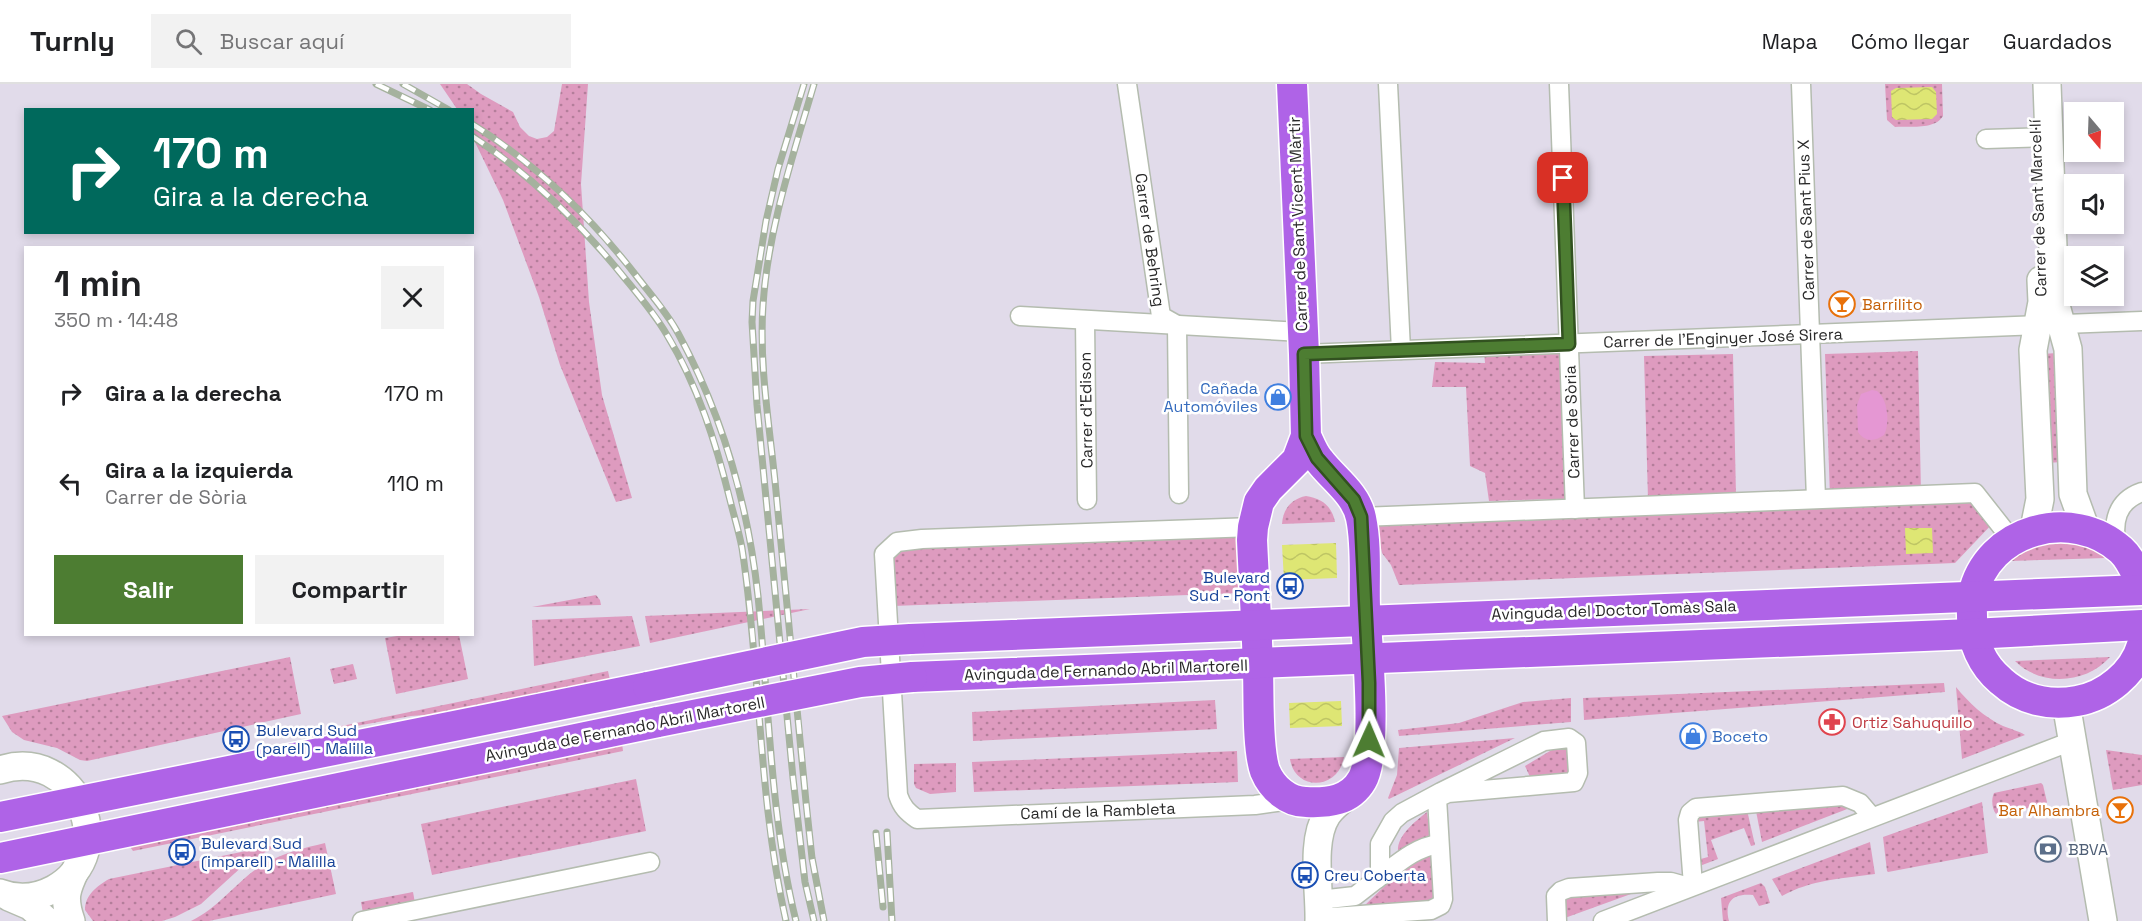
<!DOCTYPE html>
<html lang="es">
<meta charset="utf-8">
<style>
:root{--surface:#fff;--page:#f2f2f2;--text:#202124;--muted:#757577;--line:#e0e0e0;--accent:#4d7d32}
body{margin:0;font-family:"Space Grotesk",sans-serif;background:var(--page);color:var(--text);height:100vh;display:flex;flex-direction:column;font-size:22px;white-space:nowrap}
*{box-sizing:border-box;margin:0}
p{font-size:20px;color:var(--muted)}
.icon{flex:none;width:33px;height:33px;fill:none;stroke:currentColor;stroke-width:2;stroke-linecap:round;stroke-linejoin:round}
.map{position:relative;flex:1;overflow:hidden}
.details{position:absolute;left:24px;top:162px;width:450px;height:390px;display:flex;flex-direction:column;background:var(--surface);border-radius:0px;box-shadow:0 3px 9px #0003}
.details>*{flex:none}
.banner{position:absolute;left:24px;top:24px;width:450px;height:126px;border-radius:0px;box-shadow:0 3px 9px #0003;background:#00695c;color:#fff;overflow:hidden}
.needle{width:39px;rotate:161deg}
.controls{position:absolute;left:2064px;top:18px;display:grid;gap:12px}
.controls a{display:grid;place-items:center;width:60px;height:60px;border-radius:0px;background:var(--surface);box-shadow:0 3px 9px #0003;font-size:30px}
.pin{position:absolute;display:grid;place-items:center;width:51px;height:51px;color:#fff;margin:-26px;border-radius:12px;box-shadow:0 3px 9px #0006}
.me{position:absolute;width:66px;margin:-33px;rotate:1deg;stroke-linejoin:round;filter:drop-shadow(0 0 4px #0008)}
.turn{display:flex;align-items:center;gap:21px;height:126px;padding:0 30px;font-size:27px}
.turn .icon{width:78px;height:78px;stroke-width:2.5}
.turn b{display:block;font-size:42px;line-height:51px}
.round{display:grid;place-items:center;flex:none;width:63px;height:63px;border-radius:0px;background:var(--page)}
.summary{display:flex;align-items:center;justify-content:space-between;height:102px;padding:0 30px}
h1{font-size:36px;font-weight:800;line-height:45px}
.primary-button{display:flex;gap:12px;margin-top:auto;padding:12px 30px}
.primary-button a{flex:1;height:69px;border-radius:0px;background:var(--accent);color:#fff;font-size:24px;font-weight:800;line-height:69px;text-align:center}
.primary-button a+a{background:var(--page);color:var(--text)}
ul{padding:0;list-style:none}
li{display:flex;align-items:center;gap:18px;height:90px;padding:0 30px}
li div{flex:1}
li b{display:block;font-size:22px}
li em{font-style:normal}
header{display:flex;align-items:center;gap:36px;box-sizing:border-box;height:84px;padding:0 30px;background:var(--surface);border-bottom:2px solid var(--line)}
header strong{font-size:28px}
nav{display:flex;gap:33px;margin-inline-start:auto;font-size:21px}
.search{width:420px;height:54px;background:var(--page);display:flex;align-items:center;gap:15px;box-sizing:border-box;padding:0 21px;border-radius:0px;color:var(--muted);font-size:22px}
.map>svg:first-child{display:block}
.green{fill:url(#green-dots)}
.pitch{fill:#e597d3}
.water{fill:url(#water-waves)}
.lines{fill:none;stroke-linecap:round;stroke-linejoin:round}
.street-casing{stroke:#b4bcaf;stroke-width:21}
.secondary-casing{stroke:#b4bcaf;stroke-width:30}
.primary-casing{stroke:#fff;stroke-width:33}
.street{stroke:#fff;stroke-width:18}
.secondary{stroke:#fff;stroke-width:27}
.primary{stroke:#af63e7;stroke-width:30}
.rail-casing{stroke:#a5b29e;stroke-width:7}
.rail{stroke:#fff;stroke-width:4.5;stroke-dasharray:14;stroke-linecap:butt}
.primary-bridge-casing{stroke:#fff;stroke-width:33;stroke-linecap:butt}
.primary-bridge{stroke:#af63e7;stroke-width:30}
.route-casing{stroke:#325120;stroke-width:15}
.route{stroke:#4d7d32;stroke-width:10}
.labels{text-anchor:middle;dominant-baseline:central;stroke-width:5;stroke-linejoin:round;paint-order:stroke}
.street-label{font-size:16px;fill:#292929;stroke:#fff}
.food-label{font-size:16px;fill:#c56008;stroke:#fff;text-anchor:start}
.shop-label{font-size:16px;fill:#366cbe;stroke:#fff;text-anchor:end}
.transit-label{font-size:16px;fill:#164399;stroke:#fff;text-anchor:start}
.health-label{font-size:16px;fill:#be3a42;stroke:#fff;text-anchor:start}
.service-label{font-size:16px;fill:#4e5e75;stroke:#fff;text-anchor:start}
</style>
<header>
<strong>Turnly</strong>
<div class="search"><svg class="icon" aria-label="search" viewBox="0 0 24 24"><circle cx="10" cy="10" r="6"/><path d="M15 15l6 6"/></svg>Buscar aquí</div>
<nav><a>Mapa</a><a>Cómo llegar</a><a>Guardados</a></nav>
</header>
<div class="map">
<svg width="2142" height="837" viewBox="0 0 2142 837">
<defs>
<pattern id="green-dots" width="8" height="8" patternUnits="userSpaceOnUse" patternTransform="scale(1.5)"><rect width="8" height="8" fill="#de9bbf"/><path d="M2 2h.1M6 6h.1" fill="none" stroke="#b47e9b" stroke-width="1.8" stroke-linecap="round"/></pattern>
<pattern id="water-waves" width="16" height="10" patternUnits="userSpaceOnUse" patternTransform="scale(1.5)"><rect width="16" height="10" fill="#dee674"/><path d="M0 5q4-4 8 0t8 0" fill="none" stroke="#bec564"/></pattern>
</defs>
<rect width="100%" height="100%" fill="#e1dbea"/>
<g class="green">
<path d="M440,0H467L481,10L513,28L520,43L529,52L537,55L547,53L554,47L562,0H588L581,100L589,218L602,311L632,414L616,418L560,281L539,213L503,116L473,54L472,26L457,25Z"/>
<path d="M1885,0H1942L1943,32C1935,46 1910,42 1895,43L1887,36Z"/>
<path d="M1557,265L1565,272L1570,413L1563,421H1553V415L1489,417L1485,389L1470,382L1466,303H1432L1435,278L1485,279L1484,268Z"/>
<path d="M1918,267L1921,409L1830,413L1825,270Z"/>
<path d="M2057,269L2062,378L2047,379L2042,270Z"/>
<path d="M1733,270L1736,412L1648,415L1644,272Z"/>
<path d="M1306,412C1321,414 1332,422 1335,438L1282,440C1283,425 1291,415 1306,412Z"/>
<path d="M1980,415L1994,438L1955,479L1399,501L1391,481L1382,469L1376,438Z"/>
<path d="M1239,448L1241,509L893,522L891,477L905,460Z"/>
<path d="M2068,457L2093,464L2106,474L2010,477L2030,462Z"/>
<path d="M596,511L600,516L601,521L532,523Z"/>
<path d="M810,525L650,559L645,532Z"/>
<path d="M632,532L640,562L534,582L532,536Z"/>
<path d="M403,551H459L468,595L396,610L385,554Z"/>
<path d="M290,573L301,630L87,677L80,676L57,664L24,656L12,648L2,632Z"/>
<path d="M2110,573C2086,600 2041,603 2015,577Z"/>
<path d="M353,580L357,595L334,600L330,585Z"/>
<path d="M608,587L610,596L438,630L411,632L329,647L332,644Z"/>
<path d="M1944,599L1945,608L1584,636L1583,614Z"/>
<path d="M1956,603C1969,619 1984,633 2003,642C2010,645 2019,647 2025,651L1962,675Z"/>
<path d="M1571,614V638L1399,652L1398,646L1459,639L1523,618Z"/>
<path d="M1215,616L1217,645L973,657L972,628Z"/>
<path d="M1515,654L1389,715L1388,714L1397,691L1399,664Z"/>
<path d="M622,659L623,667L133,767L128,760Z"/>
<path d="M1560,661L1568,662L1570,691L1531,695L1525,682Z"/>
<path d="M2106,666L2142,671V701L2113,706Z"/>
<path d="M1237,667L1238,698L974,708L972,678Z"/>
<path d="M1344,673C1339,706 1295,708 1290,675Z"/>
<path d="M956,679V708L930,710L916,704L914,700V680Z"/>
<path d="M636,695L646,747L432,791L421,740Z"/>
<path d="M2041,699L2043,701L2047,718L2045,721L1996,730C1992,725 1991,715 1994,709Z"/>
<path d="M1829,716L1855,722L1762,758L1756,727Z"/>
<path d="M1982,718L1988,769L1888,788L1887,787L1883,753Z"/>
<path d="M1747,726L1755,761L1751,762L1744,744L1711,756L1718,775L1697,783V776L1708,773L1704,737L1694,738V732Z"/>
<path d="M1427,728L1430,751L1398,767C1397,751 1416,737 1427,728Z"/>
<path d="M1870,758L1875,790C1844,794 1810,796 1782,812L1772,795Z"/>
<path d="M325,759L336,810L209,837H191C220,823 237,796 264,780C283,769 304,764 325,759Z"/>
<path d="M280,760L246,779L201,820L175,833L162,837H93L85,826C85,811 97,802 109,795Z"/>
<path d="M1428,771L1432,772L1436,815L1431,820L1363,823L1393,794Z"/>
<path d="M1761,799L1765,803L1770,819L1759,822L1753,811C1733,809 1724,817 1729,837H1723L1721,814Z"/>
<path d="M1642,805V806L1562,835L1561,815L1572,810L1576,813Z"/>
<path d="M413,808L415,819L363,829L361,818Z"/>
</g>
<path class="pitch" d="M1872,306L1877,307C1888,315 1890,340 1884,351C1874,358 1865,358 1858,348L1857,321L1861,310Z"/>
<g class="water">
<path d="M1932,3L1936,8L1937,30L1932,35L1896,36L1892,33L1891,7L1896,4Z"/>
<path d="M1905,444H1932L1933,469L1906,470Z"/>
<path d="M1336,459L1337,494L1284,496L1282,461Z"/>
<path d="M1341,617L1342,642L1290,644L1289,619Z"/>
</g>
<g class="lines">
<g class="street-casing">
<g id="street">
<path d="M1127,0L1161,232L1177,241L1179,410"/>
<path d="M1388,0L1401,266"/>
<path d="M1559,0L1575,425"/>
<path d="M1801,0L1816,415"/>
<path d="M1986,55L2049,53"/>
<path d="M1020,232L1302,248"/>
<path d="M1085,236L1087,416"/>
<path d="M1304,270L2142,237"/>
<path d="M1361,433L1975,409L2012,456"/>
<path d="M1253,443L922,455L897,458L884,470L898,711C902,723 907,728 917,735L1255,721L1291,716"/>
<path d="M2117,463C2112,439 2116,417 2142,408"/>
<path d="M1377,795C1396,781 1415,763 1439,760"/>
<path d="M1693,801L1688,736L1690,729L1696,724L1843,712L1860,719L1872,733"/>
<path d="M1319,816L1355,812L1377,795L1380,790V760L1393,737L1402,729L1441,708L1544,657L1569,654L1576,659L1578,689L1574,698L1448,709L1437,714L1443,815L1441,821L1431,826L1319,834"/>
<path d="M362,837L650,778"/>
<path d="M1557,837L1556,812L1561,807L1569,804L1658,798H1671L1689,803"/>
<path d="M1603,837L2072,657"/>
</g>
</g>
<g class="secondary-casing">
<g id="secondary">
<path d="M2047,0L2055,218L2068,265L2073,410L2086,446"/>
<path d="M2034,445L2040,415L2033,266L2042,218L2041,196"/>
<path d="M2066,619L2103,837"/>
<path d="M0,686C75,661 123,767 54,805C37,814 18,816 0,809"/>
<path d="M9,813L30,822L47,837"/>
<path d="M71,837C63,814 66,806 76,785"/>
<path d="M1319,837C1320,806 1310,757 1327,731C1333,722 1342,716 1351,709"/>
</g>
</g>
<g class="primary-casing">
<g id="primary">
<path d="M1292,0L1304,270L1306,352L1297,376L1268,405L1259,418L1253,443L1252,456C1254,500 1257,544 1258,588C1259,613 1257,664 1265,687C1272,704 1288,718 1306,718C1328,719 1350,717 1362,696C1378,669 1367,560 1365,524C1364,495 1367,463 1361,434C1356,409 1333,395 1319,376C1313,369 1310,360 1306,352"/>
<path d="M2142,501C2136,489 2131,475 2121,466C2072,422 1987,445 1973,511C1971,518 1972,526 1972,533C1972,558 1982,581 2001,597C2022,616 2049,622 2077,617C2106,612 2134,589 2142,561"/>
<path d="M910,555L2142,506"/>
<path d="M912,593L1972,550L2142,541"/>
<path d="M0,733L648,603"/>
<path d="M0,774L658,638"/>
</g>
</g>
<use href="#street" class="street"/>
<use href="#secondary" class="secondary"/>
<use href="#primary" class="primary"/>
<g class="rail-casing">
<g id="rail">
<path d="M376,0L430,26"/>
<path d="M403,0L449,26"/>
<path d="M804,0L778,85L766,137L753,217L752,238L757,321L793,694L805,798L814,837"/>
<path d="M814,0C793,72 768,145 763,221C759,279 769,339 775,397C785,504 796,611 806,718L812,774L824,837"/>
<path d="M472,40C536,80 592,134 638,194C652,212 667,229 678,249C722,330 748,421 758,512C769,620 770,732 796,837"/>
<path d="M472,52C532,92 582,141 627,197C641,214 656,232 667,251C698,302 716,359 730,416C734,432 739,448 742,464C761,588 758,714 786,837"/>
<path d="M887,748L892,837"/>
<path d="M876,749L883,823"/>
</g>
</g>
<use href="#rail" class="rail"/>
<g class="primary-bridge-casing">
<g id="primary-bridge">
<path d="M648,603L863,558L910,555"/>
<path d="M658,638L860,598L912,593"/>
</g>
</g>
<use href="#primary-bridge" class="primary-bridge"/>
</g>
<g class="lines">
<g class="route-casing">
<path id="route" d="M1369,656V599L1361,433L1354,416L1317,374L1306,352L1304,270L1569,260L1563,94"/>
</g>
<use href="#route" class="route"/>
</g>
<defs>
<g id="bar-ring" transform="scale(1.35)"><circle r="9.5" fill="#fff" stroke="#e8710a" stroke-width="1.5"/><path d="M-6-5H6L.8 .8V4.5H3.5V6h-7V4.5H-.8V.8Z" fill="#e8710a"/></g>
<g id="shop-ring" transform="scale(1.35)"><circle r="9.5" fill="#fff" stroke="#3f7fe0" stroke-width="1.5"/><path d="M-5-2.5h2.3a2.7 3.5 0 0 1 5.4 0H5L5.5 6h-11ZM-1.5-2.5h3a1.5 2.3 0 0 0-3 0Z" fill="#3f7fe0"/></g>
<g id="bus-ring" transform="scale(1.35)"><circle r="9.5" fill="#fff" stroke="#1a4fb4" stroke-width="1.5"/><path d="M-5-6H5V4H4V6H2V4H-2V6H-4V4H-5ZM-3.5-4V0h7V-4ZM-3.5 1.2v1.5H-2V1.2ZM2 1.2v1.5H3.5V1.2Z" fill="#1a4fb4"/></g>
<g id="pharmacy-ring" transform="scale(1.35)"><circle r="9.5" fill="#fff" stroke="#e0444e" stroke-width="1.5"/><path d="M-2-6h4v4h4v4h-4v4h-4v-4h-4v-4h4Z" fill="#e0444e"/></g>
<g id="bank-ring" transform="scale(1.35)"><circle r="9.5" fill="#fff" stroke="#5c6f8a" stroke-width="1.5"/><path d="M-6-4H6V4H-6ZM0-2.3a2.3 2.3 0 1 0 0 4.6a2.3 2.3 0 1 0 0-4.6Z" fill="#5c6f8a"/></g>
</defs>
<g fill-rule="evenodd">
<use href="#bar-ring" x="1842" y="220"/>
<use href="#shop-ring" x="1278" y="313"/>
<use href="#bus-ring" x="1290" y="502"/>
<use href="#pharmacy-ring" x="1832" y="638"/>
<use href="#shop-ring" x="1693" y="652"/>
<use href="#bus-ring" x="236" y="655"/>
<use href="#bar-ring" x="2120" y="726"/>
<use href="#bank-ring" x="2048" y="765"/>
<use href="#bus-ring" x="182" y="768"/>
<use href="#bus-ring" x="1305" y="791"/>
</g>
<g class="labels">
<g class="street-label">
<text transform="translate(2038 124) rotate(-92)">Carrer de Sant Marcel·lí</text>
<text transform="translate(1806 136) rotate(-92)">Carrer de Sant Pius X</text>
<text transform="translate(1298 140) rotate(-92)">Carrer de Sant Vicent Màrtir</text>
<text transform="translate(1150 156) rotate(82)">Carrer de Behring</text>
<text transform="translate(1723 254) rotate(-2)">Carrer de l'Enginyer José Sirera</text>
<text transform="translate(1086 326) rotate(-91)">Carrer d'Edison</text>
<text transform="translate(1572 338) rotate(-92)">Carrer de Sòria</text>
<text transform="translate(1614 526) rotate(-2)">Avinguda del Doctor Tomàs Sala</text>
<text transform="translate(1106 586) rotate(-2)">Avinguda de Fernando Abril Martorell</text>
<text transform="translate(625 645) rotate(-11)">Avinguda de Fernando Abril Martorell</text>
<text transform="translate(1098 727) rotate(-2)">Camí de la Rambleta</text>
</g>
<g class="food-label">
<text x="1862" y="220">Barrilito</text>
<text x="2100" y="726" text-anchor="end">Bar Alhambra</text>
</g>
<g class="shop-label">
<text x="1258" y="304">Cañada<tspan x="1258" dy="18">Automóviles</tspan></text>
<text x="1712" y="652" text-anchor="start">Boceto</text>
</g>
<g class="transit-label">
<text x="1270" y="493" text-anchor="end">Bulevard<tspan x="1270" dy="18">Sud - Pont</tspan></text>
<text x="256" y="646">Bulevard Sud<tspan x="256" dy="18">(parell) - Malilla</tspan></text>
<text x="201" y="759">Bulevard Sud<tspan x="201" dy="18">(imparell) - Malilla</tspan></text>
<text x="1324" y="791">Creu Coberta</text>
</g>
<g class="health-label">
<text x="1852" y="638">Ortiz Sahuquillo</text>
</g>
<g class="service-label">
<text x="2068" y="765">BBVA</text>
</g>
</g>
</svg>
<div class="controls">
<a><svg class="needle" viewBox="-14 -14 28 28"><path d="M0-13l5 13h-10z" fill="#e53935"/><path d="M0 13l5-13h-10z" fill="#757577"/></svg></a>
<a><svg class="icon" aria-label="sound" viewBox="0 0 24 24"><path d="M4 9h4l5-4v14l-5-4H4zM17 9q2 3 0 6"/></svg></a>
<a><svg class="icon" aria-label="layers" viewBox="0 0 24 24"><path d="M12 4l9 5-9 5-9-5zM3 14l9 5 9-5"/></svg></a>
</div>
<div class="pin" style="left:1563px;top:94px;background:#d93025"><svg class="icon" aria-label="arrive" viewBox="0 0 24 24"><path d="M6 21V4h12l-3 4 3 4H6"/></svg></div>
<svg class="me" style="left:1369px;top:656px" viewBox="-20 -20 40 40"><path d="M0-17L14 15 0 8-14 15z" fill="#4d7d32" stroke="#fff" stroke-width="4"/></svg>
<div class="banner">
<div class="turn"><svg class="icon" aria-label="right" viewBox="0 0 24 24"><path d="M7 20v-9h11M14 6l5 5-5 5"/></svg><div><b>170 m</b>Gira a la derecha</div></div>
</div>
<section class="details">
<div class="summary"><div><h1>1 min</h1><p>350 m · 14:48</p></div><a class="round"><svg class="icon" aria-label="close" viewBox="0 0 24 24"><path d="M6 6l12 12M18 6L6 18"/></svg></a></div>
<ul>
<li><svg class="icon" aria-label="right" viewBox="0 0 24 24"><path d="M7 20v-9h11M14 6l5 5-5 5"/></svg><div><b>Gira a la derecha</b></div><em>170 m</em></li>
<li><svg class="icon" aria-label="left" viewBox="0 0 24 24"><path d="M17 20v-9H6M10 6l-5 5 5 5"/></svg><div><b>Gira a la izquierda</b><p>Carrer de Sòria</p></div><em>110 m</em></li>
</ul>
<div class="primary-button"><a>Salir</a><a>Compartir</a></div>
</section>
</div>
